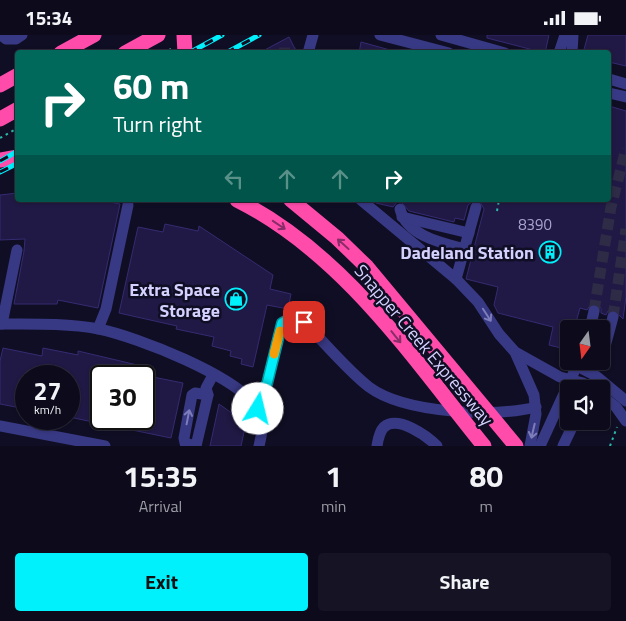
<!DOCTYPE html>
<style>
:root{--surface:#0c0a1b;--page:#151324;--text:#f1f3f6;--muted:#9a9aa3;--line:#2c2b3a;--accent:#00f0fc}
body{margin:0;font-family:"Titillium Web",sans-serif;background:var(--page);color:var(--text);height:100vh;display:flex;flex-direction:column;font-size:19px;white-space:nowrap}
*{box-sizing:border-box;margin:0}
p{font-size:16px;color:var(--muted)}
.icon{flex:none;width:28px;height:28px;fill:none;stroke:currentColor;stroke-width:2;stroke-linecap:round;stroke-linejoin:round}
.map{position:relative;height:411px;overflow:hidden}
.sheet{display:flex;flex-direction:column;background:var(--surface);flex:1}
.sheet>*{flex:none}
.top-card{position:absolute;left:15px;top:15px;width:596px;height:152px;border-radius:5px;box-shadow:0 1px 4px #0004,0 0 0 1px var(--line);background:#00695c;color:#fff;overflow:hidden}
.needle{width:32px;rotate:194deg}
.buttons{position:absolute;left:560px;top:285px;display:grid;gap:10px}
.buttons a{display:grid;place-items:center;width:50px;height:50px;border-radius:5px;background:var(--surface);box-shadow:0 1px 4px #0004,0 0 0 1px var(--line);font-size:25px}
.speed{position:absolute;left:15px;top:330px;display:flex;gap:10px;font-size:25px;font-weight:700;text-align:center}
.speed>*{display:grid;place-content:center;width:65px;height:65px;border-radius:50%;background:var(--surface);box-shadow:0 1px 4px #0004,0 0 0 1px var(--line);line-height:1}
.speed small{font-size:12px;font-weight:400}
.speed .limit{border:2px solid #111;border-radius:8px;background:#fff;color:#111}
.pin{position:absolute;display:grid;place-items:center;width:42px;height:42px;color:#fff;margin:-21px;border-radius:10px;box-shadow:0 2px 8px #0006}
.me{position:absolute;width:55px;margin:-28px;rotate:9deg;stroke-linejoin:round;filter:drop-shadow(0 0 4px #0008)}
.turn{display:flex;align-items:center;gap:18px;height:105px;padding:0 15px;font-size:22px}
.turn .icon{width:65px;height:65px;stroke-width:2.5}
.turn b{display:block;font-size:35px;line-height:42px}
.lanes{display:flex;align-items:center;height:48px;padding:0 15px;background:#0003;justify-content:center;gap:25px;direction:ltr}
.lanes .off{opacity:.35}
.eta{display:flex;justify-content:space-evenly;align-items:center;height:85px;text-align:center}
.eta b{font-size:30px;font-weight:700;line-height:35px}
.primary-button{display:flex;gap:10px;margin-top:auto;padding:10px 15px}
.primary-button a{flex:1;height:58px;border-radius:5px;background:var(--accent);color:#111;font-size:20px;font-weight:700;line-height:58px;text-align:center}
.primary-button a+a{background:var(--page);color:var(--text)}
.status{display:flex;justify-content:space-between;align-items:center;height:35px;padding:0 25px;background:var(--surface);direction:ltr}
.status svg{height:14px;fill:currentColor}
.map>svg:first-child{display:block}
.building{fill:#201945;stroke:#352b72;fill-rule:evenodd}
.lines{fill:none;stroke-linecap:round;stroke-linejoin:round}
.minor-tunnel{stroke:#2d2b45;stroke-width:11;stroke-dasharray:11 5.5;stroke-linecap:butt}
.path{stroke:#2cb8a8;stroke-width:2;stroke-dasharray:2.5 4;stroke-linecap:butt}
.minor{stroke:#383984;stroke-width:11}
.highway{stroke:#ff4cab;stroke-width:15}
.rail-casing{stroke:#00f0fc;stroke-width:5}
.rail{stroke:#100e24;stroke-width:3;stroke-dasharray:9;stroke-linecap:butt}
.oneway{stroke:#882d68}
.oneway2{stroke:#7e7dbb}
.route-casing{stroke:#009ca4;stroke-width:12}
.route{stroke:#00f0fc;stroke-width:9}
.slow{stroke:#f59e0b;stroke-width:9}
.labels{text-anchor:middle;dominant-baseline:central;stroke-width:5;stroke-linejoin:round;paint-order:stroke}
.number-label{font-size:15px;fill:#a7a3d0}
.poi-label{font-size:18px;font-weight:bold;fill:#d4d1ff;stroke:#100e24;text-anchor:end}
.street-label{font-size:18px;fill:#d4d1ff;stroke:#100e24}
</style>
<div class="status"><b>15:34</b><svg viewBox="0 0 49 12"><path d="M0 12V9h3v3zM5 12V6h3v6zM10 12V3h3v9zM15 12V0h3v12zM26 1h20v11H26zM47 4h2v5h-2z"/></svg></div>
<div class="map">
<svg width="626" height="411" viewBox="0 0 626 411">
<rect width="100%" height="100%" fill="#100e24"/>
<g class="building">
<path d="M487,0H549L545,18L487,3Z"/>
<path d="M588,0H626V31L609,27V18H583Z"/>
<path d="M289,2L297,18H259Z"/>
<path d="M361,7L390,15V18H359Z"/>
<path d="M609,71L626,76V262L623,284L614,275L608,276L606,280L601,278V273L596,269H591L587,275L580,273L574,294H569V315L549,310L553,292L498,278L494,270L498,252L466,244L484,174L479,165H609Z"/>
<path d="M18,158V165H99L120,169L98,273L58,265L57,269H14L24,216L25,204L0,205V160Z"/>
<path d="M377,165H474L468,170L464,185L455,183L454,187L409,176L401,167H397L393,172L376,168Z"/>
<path d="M165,189L198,196L199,191L273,240L270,254L291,259L288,274L267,270L253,332L241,329L242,324L230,321L231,316L212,311L214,302L176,294L177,291L119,278L138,192L163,197Z"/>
<path d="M3,313L42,321L43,313L78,320V316L150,333L148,341L183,348L171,403L69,382V341H26V374L0,369V326ZM101,341H144V384H101Z"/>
<path d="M219,369L246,388L241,411H210Z"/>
</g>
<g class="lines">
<g class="minor-tunnel">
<path d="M279,18H296"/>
<path d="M594,276L611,172L626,114"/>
<path d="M613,282L626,194"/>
</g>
<g class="path">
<path d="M163,18L171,14"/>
<path d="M18,100L15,102L18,105"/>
<path d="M0,103L18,93"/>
<path d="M497,176L499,165"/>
<path d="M610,411L617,392"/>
</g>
<g class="minor">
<path d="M1,0L6,4H16L22,0"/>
<path d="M380,0L449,18"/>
<path d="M441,0L505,18"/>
<path d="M308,18L313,0"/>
<path d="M559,18L565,0"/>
<path d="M572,18L573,0"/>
<path d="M609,44L626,49"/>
<path d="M609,58L626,62"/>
<path d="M361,165L456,244L478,267L499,299L515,317L534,360L536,379L530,411"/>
<path d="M400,174C407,201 442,208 465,214"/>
<path d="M402,182L469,198"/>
<path d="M456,244L476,172"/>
<path d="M0,289C33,289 67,288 99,294C137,302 238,341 258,374C265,386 262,398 259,411"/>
<path d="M2,289L17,215"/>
<path d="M98,294L106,274L128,170"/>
<path d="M590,294L594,276"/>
<path d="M517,318L560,342L583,348L594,354"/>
<path d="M601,326L613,282"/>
<path d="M577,331L596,341L626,366"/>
<path d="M601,360L616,372L626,386"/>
<path d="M252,366L267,349L282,288L291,283L304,287C324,307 348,336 369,352C404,378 495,383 536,372"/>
<path d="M0,391L105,411"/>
<path d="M196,411L185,408L184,403L192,360L195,358L208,360"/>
<path d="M196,411L208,360L206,353L213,340"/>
<path d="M377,411C378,405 379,397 384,392C398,380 427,401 437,411"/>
<path d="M540,411L579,326"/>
<path d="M563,411L575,386"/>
</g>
<g class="highway">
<path d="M184,0L185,18"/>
<path d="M61,18L94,0"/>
<path d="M125,18L158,0"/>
<path d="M0,50L18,40"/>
<path d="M0,84L18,74"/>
<path d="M0,125L18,122"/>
<path d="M237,165C344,219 411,321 484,411"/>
<path d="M291,165L337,203L367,232L516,411"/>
</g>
<g class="rail-casing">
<g id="rail">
<path d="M189,18L222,0"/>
<path d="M226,18L259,0"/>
<path d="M0,126L18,116"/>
<path d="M0,137L18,128"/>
</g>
</g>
<use href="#rail" class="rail"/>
</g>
<defs><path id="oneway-shaft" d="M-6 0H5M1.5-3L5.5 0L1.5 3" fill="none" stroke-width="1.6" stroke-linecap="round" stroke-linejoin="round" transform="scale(1.25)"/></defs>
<g class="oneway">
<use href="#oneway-shaft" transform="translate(279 190) rotate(34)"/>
<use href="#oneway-shaft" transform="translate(343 209) rotate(-138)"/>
<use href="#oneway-shaft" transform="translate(396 302) rotate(51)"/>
</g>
<g class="oneway2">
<use href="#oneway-shaft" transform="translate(487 280) rotate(57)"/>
<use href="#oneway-shaft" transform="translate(188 382) rotate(-79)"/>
<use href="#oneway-shaft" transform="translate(533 396) rotate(103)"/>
</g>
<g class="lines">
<g class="route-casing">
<path id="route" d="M258,374L252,366L267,349L282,288L291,283L304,287"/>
</g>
<use href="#route" class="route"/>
<path class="slow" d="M274,319L280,296"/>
</g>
<defs>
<g id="building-ring" transform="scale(1.125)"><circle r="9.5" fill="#100e24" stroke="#00f0fc" stroke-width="1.5"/><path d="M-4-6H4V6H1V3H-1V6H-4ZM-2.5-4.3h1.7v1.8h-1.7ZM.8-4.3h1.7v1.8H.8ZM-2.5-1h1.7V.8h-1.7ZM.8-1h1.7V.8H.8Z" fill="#00f0fc"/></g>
<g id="shop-ring" transform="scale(1.125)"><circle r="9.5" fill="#100e24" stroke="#00f0fc" stroke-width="1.5"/><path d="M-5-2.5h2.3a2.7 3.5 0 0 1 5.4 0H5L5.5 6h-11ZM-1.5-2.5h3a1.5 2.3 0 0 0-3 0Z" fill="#00f0fc"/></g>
</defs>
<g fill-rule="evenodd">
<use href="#building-ring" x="550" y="217"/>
<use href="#shop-ring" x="236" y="264"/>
</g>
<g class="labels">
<g class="number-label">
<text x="535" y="189">8390</text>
</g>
<g class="poi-label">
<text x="534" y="217">Dadeland Station</text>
<text x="220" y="254">Extra Space<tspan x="220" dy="21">Storage</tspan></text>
</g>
<g class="street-label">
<text transform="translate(424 310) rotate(50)">Snapper Creek Expressway</text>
</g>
</g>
</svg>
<div class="buttons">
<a><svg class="needle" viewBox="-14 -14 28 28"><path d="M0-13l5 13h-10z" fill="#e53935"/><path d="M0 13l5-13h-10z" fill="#9a9aa3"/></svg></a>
<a><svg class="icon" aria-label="sound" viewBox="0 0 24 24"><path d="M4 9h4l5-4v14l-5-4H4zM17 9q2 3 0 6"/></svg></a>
</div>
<div class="speed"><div>27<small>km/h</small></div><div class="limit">30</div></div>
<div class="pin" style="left:304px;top:287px;background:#d93025"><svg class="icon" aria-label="arrive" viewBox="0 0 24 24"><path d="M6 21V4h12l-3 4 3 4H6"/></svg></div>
<svg class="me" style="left:258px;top:374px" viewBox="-20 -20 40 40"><circle r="19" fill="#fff"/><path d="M0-13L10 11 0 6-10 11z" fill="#00f0fc"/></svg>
<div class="top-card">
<div class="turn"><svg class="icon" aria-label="right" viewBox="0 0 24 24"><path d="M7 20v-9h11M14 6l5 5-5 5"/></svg><div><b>60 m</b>Turn right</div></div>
<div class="lanes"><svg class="icon off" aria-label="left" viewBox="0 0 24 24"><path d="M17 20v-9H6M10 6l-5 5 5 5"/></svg><svg class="icon off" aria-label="ahead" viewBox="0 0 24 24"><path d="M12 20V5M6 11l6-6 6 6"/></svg><svg class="icon off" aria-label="ahead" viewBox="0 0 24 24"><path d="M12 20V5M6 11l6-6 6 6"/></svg><svg class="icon" aria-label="right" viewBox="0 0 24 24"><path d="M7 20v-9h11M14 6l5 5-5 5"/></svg></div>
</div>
</div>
<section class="sheet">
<div class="eta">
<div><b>15:35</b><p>Arrival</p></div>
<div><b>1</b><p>min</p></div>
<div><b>80</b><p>m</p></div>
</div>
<div class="primary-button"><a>Exit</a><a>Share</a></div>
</section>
